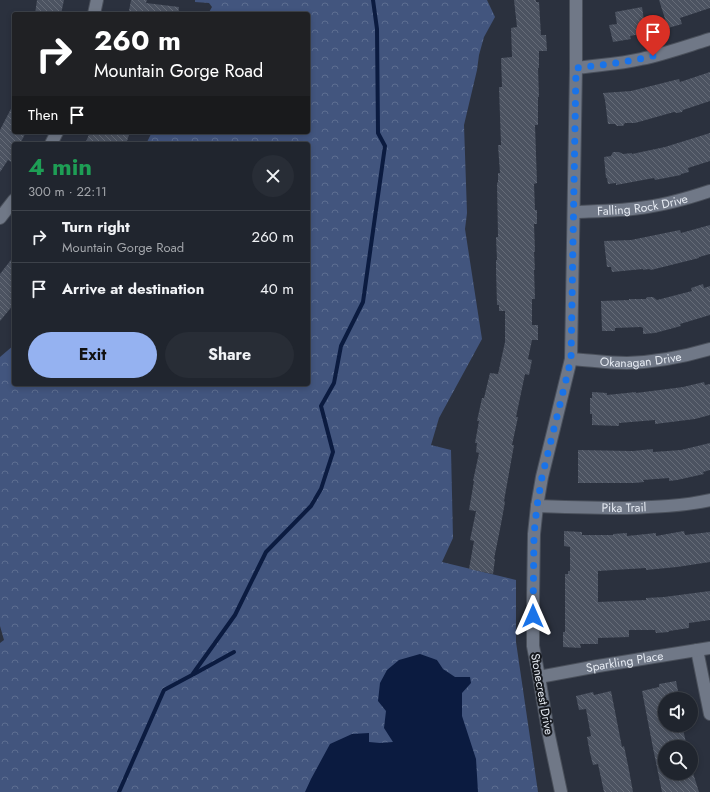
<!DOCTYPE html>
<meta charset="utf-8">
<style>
:root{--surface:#20252e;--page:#282d36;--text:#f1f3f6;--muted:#a2a5aa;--line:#3d424a;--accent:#95b2f1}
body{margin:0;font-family:Jost,sans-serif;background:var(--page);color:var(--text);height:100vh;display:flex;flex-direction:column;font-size:15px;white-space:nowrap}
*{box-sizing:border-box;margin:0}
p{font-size:13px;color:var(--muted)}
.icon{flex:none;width:22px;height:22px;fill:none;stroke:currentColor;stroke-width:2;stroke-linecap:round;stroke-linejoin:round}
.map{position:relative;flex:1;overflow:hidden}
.panel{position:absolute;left:12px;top:142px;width:298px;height:244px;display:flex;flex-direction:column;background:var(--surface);border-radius:4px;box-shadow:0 2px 6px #0003,0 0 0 1px var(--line)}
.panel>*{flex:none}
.top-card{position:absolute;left:12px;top:12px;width:298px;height:122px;border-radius:4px;box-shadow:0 2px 6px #0003,0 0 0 1px var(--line);background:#202124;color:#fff;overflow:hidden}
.buttons{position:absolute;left:658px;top:692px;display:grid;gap:8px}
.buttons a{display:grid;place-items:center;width:40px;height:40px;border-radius:50%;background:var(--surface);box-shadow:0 2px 6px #0003,0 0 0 1px var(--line);font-size:20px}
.pin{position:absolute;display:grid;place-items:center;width:34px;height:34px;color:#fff;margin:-41px -17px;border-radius:50% 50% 50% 0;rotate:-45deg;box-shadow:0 0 4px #0007}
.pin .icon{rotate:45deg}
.me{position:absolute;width:44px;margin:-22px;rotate:0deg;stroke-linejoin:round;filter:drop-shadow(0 0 3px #0008)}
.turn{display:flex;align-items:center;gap:14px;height:84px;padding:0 16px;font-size:18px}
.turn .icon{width:52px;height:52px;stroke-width:2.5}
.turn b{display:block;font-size:28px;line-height:34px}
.then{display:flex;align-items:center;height:38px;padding:0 16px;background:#0003;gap:8px;font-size:15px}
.round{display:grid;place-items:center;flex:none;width:42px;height:42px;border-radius:21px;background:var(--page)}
.head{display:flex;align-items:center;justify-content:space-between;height:68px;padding:0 16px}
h1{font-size:24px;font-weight:700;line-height:30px;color:#1e9e55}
.primary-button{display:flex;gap:8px;margin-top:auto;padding:8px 16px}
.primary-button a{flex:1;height:46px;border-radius:24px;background:var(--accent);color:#111;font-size:16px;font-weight:700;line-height:46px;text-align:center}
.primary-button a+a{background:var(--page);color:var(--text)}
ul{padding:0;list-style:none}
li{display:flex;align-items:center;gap:12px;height:52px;padding:0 16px;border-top:1px solid var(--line)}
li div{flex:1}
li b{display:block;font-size:15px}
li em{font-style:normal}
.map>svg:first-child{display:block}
.forest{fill:url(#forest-crowns)}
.water{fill:#0b1b40}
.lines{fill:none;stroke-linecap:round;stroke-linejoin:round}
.stream{stroke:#0b1b40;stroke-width:4}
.building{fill:url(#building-back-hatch)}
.minor-casing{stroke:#4a505b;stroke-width:14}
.minor{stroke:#707887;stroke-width:12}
.route{stroke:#1a73e8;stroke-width:7;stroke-dasharray:0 12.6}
.labels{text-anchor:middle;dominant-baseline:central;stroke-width:4;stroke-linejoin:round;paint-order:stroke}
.street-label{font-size:12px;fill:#e6ebf3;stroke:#16191f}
</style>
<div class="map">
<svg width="710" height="792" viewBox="0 0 710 792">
<defs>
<pattern id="forest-crowns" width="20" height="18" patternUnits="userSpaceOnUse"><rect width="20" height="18" fill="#42557e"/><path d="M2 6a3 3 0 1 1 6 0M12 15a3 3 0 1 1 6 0" fill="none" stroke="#5d6e91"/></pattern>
<pattern id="building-back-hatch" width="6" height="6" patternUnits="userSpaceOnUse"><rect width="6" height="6" fill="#4c5361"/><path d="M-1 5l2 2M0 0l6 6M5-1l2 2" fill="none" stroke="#666c78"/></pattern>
</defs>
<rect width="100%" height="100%" fill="#2b313e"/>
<path class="forest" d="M195,0H487L495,17L484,37L479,55L477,70L464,125L467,213L465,229L482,339L439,418L431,445L451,450L453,538L442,562L516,580V642L538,792H0V643L4,640L0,626V357L14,345V384H308V144H146L152,132H308V14H208L212,7L209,3L195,2Z"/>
<path class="water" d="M420,654L437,660L443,669L455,677H470L471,683L462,693V716L476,759L478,792H305L311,779L330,744L352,734L369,733V742L380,743L393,742L384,728L386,711L378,701L380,683L387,670L399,660Z"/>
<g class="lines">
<g class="stream">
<path d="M194,674L234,652"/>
<path d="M119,792L164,690L192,675L235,615L266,552L311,506L321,489L333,452L321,406L334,383L341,346L363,302L385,146L378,133L377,29L373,0"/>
</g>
</g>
<g class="building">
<path d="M37,0H64L61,14H35Z"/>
<path d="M131,0H147L146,3L179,7L178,14H131L132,11H129Z"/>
<path d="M514,0H536V2H539L541,35H546L547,51H539V68H538L539,97H538V125H535L537,183L534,184L535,210H537V224H534L535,252H534L535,270H534L535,299H532V325H538V340H532L528,359L532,360L529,375L525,374L516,417H518L512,445H514L504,501L505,502L501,524L494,559H495L493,574L469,569L474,541L470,540L476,511L469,510L474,481H473L479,453L476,452L477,443H475L479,421H477L482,398H484L490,373L498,374L505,342V311H499V305H497L496,269V260H497L496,237H498L497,183L498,182V173H500L498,145H501L499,87H502L501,58L512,57L511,28L517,27Z"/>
<path d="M659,0H710V8L680,18L682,24L668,28Z"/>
<path d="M642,7L646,33L630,36L631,39L613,42L609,25L617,24L615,12Z"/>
<path d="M710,72V101L683,110L682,112L677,113L674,112L635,123H625L623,126H617L615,124H608L605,100L603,93L631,91L679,79L680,82Z"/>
<path d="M14,103V132H26L20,144H14V164L8,160L0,172V130Z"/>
<path d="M90,132H130L126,144H85Z"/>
<path d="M710,133V161L688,168L689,172L681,174V175L655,180L654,178L616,185V183L608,184L607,178H606L604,157L611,156L613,152H619L623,154L632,153V154L665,147Z"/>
<path d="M710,225V254L699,257V258L651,270L649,269L643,270V269L612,272L611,267H607L604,241L631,240L680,230L681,233Z"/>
<path d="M14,256V304L0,321V274Z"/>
<path d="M703,284L704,288L710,286V315L680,324L681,326L655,333L643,334V328L641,327L615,328V331H602L601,301L629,300V299H646L647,297H653L657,300L692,291L691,288Z"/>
<path d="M704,382L705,385L710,384V415L695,419L655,424V420L619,423V426L592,425V414H590V398H592V392L607,393V395L636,392V393L683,387Z"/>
<path d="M710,443V470L703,472L704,474L677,480L669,481V478L643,480L644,482L634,483H578V450L633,451L653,449V452L681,450Z"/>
<path d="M564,531L582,532V535H613V534L627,533V536L656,533V536L684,531L685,535L710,532V562L677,567L646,570V568L598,571V602L646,600V598L664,597L710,591V620L689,623V628L669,631V632L656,633L655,630H629V637L598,638V644H580L581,648L563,647V632H565V574H568V571H570V547L564,546Z"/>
<path d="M676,681L679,696L674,697V699H665V725H682L687,747H665V773H693L699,792H662L653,748L642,691L659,687V684Z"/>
<path d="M611,691L622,747L624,746L629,770L633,792H604L598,764L593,765L590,753L587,737L591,736L586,709L579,710L576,696L593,692L594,695Z"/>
</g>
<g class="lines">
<g class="minor-casing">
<g id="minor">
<path d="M94,14L97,0"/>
<path d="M576,68C598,65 620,64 641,59C665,54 687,46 710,39"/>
<path d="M51,144L57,132"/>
<path id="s1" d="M574,212C598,211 623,211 647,207C669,204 689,198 710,191"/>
<path d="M0,218L14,200"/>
<path id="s2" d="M571,359C589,360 608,363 627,363C655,362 683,357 710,349"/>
<path id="s3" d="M537,506C567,507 597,508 627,508C655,507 683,506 710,500"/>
<path d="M697,650L710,714"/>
<path id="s4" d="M539,677L598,666L710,648"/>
<path d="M561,792L548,731L539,677L533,646V601L534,534L537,506L542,477L571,359L576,68V0"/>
</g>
</g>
<use href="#minor" class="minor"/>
</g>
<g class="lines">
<path class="route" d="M533,616L534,534L537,506L542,477L567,376L571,359L576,68C602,65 628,62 653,56"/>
</g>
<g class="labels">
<g class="street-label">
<text stroke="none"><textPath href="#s1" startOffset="69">Falling Rock Drive</textPath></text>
<text stroke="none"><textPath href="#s2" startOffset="70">Okanagan Drive</textPath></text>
<text stroke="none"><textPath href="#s3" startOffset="87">Pika Trail</textPath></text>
<text stroke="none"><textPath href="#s4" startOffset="87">Sparkling Place</textPath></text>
<text transform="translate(542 694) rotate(80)">Stonecrest Drive</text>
</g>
</g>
</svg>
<div class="buttons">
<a><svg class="icon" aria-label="sound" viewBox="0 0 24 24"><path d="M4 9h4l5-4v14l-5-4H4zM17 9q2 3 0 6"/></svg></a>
<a><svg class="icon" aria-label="search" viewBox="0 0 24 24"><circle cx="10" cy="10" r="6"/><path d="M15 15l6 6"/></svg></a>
</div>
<div class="pin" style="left:653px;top:56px;background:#d93025"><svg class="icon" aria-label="arrive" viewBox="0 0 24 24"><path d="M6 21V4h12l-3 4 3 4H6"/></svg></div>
<svg class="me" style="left:533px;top:616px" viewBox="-20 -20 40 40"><path d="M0-17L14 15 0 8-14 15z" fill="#1a73e8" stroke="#fff" stroke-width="4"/></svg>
<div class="top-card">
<div class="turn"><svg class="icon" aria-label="right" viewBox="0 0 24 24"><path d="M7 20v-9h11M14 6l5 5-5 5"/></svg><div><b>260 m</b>Mountain Gorge Road</div></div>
<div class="then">Then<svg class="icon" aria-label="arrive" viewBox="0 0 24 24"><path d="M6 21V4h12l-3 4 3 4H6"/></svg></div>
</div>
<section class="panel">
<div class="head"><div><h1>4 min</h1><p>300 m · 22:11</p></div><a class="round"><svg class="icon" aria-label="close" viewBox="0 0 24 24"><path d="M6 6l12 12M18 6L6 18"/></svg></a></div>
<ul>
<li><svg class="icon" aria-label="right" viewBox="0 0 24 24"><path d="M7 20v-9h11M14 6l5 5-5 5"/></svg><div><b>Turn right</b><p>Mountain Gorge Road</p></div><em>260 m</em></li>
<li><svg class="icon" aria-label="arrive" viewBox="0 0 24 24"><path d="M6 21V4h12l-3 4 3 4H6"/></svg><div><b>Arrive at destination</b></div><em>40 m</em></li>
</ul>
<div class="primary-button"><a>Exit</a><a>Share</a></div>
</section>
</div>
